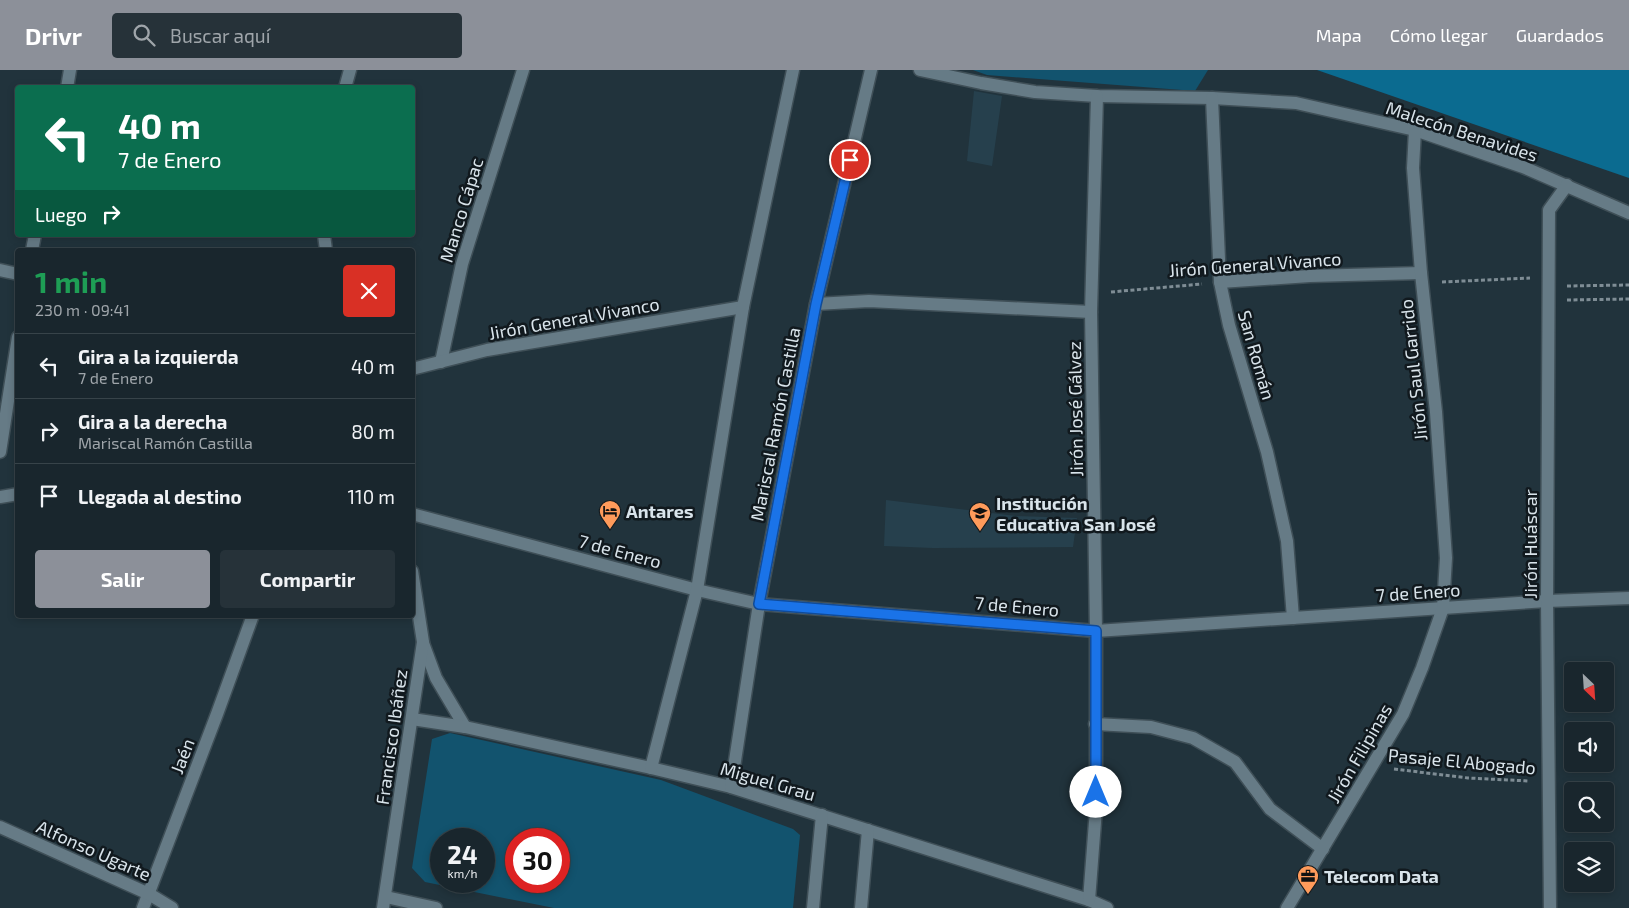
<!DOCTYPE html>
<html lang="es">
<meta charset="utf-8">
<style>
:root{--surface:#19262d;--page:#263239;--text:#f1f3f6;--muted:#9fa5aa;--line:#374349;--accent:#8c9099}
body{margin:0;font-family:"Exo 2",sans-serif;background:var(--page);color:var(--text);height:100vh;display:flex;flex-direction:column;font-size:19px;white-space:nowrap}
*{box-sizing:border-box;margin:0}
p{font-size:16px;color:var(--muted)}
.icon{flex:none;width:28px;height:28px;fill:none;stroke:currentColor;stroke-width:2;stroke-linecap:round;stroke-linejoin:round}
.map{position:relative;flex:1;overflow:hidden}
.sheet{position:absolute;left:15px;top:178px;width:400px;height:370px;display:flex;flex-direction:column;background:var(--surface);border-radius:5px;box-shadow:0 2px 8px #0003,0 0 0 1px var(--line)}
.sheet>*{flex:none}
.guide{position:absolute;left:15px;top:15px;width:400px;height:152px;border-radius:5px;box-shadow:0 2px 8px #0003,0 0 0 1px var(--line);background:#0b6e4f;color:#fff;overflow:hidden}
.needle{width:32px;rotate:155deg}
.controls{position:absolute;left:1564px;top:592px;display:grid;gap:10px}
.controls a{display:grid;place-items:center;width:50px;height:50px;border-radius:5px;background:var(--surface);box-shadow:0 2px 8px #0003,0 0 0 1px var(--line);font-size:25px}
.speed{position:absolute;left:430px;top:758px;display:flex;gap:10px;font-size:25px;font-weight:700;text-align:center}
.speed>*{display:grid;place-content:center;width:65px;height:65px;border-radius:50%;background:var(--surface);box-shadow:0 2px 8px #0003,0 0 0 1px var(--line);line-height:1}
.speed small{font-size:12px;font-weight:400}
.speed .limit{border:8px solid #d22;background:#fff;color:#111}
.pin{position:absolute;display:grid;place-items:center;width:42px;height:42px;color:#fff;margin:-21px;border:2px solid #fff;border-radius:50%;box-shadow:0 1px 5px #0007}
.me{position:absolute;width:55px;margin:-28px;rotate:0deg;stroke-linejoin:round;filter:drop-shadow(0 0 4px #0008)}
.turn{display:flex;align-items:center;gap:18px;height:105px;padding:0 20px;font-size:22px}
.turn .icon{width:65px;height:65px;stroke-width:2.5}
.turn b{display:block;font-size:35px;line-height:42px}
.then{display:flex;align-items:center;height:48px;padding:0 20px;background:#0003;gap:10px;font-size:19px}
.round{display:grid;place-items:center;flex:none;width:52px;height:52px;border-radius:5px;background:var(--page)}
.headline{display:flex;align-items:center;justify-content:space-between;height:85px;padding:0 20px}
h1{font-size:30px;font-weight:700;line-height:38px;color:#1e9e55}
.cta{display:flex;gap:10px;margin-top:auto;padding:10px 20px}
.cta a{flex:1;height:58px;border-radius:5px;background:var(--accent);color:#fff;font-size:20px;font-weight:700;line-height:58px;text-align:center}
.cta a+a{background:var(--page);color:var(--text)}
ul{padding:0;list-style:none}
li{display:flex;align-items:center;gap:15px;height:65px;padding:0 20px;border-top:1px solid var(--line)}
li div{flex:1}
li b{display:block;font-size:19px}
li em{font-style:normal}
header{display:flex;align-items:center;gap:30px;box-sizing:border-box;height:70px;padding:0 25px;background:var(--accent);color:#fff}
header strong{font-size:24px}
nav{display:flex;gap:28px;margin-inline-start:auto;font-size:18px}
.search{width:350px;height:45px;background:var(--page);display:flex;align-items:center;gap:12px;box-sizing:border-box;padding:0 18px;border-radius:5px;color:var(--muted);font-size:19px}
.map>svg:first-child{display:block}
.built{fill:#26404d}
.green{fill:#12536e;fill-rule:evenodd}
.water{fill:#0b6b90}
.lines{fill:none;stroke-linecap:round;stroke-linejoin:round}
.lane-casing{stroke:#3f4f57;stroke-width:15}
.street-casing{stroke:#3f4f57;stroke-width:15}
.secondary-casing{stroke:#3f4f57;stroke-width:15}
.path{stroke:#7f8d95;stroke-width:3;stroke-dasharray:4 2.5;stroke-linecap:butt}
.lane{stroke:#667b86;stroke-width:12}
.street{stroke:#667b86;stroke-width:12}
.secondary{stroke:#667b86;stroke-width:12}
.route-casing{stroke:#114b97;stroke-width:12}
.route{stroke:#1a73e8;stroke-width:9}
.labels{text-anchor:middle;dominant-baseline:central;stroke-width:5;stroke-linejoin:round;paint-order:stroke}
.street-label{font-size:18px;fill:#d9e4eb;stroke:#11191e}
.poi-label{font-size:18px;font-weight:bold;fill:#d9e4eb;stroke:#11191e;text-anchor:start}
</style>
<header>
<strong>Drivr</strong>
<div class="search"><svg class="icon" aria-label="search" viewBox="0 0 24 24"><circle cx="10" cy="10" r="6"/><path d="M15 15l6 6"/></svg>Buscar aquí</div>
<nav><a>Mapa</a><a>Cómo llegar</a><a>Guardados</a></nav>
</header>
<div class="map">
<svg width="1629" height="838" viewBox="0 0 1629 838">
<rect width="100%" height="100%" fill="#21333c"/>
<g class="built">
<path d="M974,21L1002,26L992,96L967,91Z"/>
<path d="M886,430L1016,446L1077,448L1073,477L933,478L884,476Z"/>
</g>
<g class="green">
<path d="M973,0H1208L1195,21L987,5Z"/>
<path d="M450,663L661,710L793,759L800,765L793,838H554L425,812L412,798L432,669ZM441,769H484V811H441ZM516,769H559V811H516Z"/>
</g>
<path class="water" d="M1317,0H1629V108Z"/>
<g class="lines">
<g class="lane-casing">
<path id="lane" d="M1095,654L1151,657L1193,668L1235,692L1270,739L1323,779"/>
</g>
<g class="street-casing">
<g id="street">
<path d="M920,0L981,13L1035,22L1097,26L1212,28L1296,33L1415,60L1523,97L1629,143"/>
<path d="M67,18L70,0"/>
<path d="M345,18L350,0"/>
<path d="M1212,28L1220,212L1229,255L1267,382L1287,471L1293,548"/>
<path d="M324,165L326,180"/>
<path d="M32,180L35,165"/>
<path d="M0,200L18,204"/>
<path d="M1220,212L1310,206L1421,203"/>
<path d="M816,234L869,231L1091,242"/>
<path d="M441,292L462,194L523,0"/>
<path d="M412,299L487,280L743,237"/>
<path d="M0,382L18,267"/>
<path d="M0,427L18,424"/>
<path d="M412,444L697,520L759,534L1096,561L1547,531L1629,528"/>
<path d="M423,573L436,608L465,657"/>
<path d="M412,649L465,657L651,698L731,717L1089,830L1107,838"/>
<path d="M651,698L697,520L743,237L793,0"/>
<path d="M731,717L759,534L816,234L871,0"/>
<path d="M386,827L436,838"/>
<path d="M1089,830L1096,739V561L1091,242L1097,26"/>
<path d="M143,838L217,644L253,545"/>
<path d="M383,838L423,572L412,501"/>
<path d="M813,838L822,745"/>
<path d="M861,838L868,760"/>
<path d="M1287,838L1403,644L1422,598L1443,538L1446,488L1436,342L1421,203L1413,98L1415,60"/>
<path d="M1550,838L1547,531L1549,140L1567,115"/>
</g>
</g>
<g class="secondary-casing">
<path id="secondary" d="M0,757L149,824L172,838"/>
</g>
<g class="path">
<path d="M1442,212L1530,208"/>
<path d="M1567,216L1629,215"/>
<path d="M1111,222L1202,214"/>
<path d="M1567,230L1629,229"/>
<path d="M1394,699L1468,708L1529,711"/>
</g>
<use href="#lane" class="lane"/>
<use href="#street" class="street"/>
<use href="#secondary" class="secondary"/>
</g>
<g class="lines">
<g class="route-casing">
<path id="route" d="M850,90L816,234L759,534L1096,561V722"/>
</g>
<use href="#route" class="route"/>
</g>
<defs>
<g id="hotel-pin" transform="scale(1.125)"><path d="M0 17L-7.5 6A9.5 9.5 0 1 1 7.5 6Z" fill="#ff9b5b" stroke="#11191e"/><path d="M-6-4.5h1.5V1H6V5H4.5V3h-9V5H-6ZM-4 0a1.8 1.8 0 1 1 3.6 0ZM.5 0V-2.5h3Q6-2.5 6 0Z" fill="#111"/></g>
<g id="school-pin" transform="scale(1.125)"><path d="M0 17L-7.5 6A9.5 9.5 0 1 1 7.5 6Z" fill="#ff9b5b" stroke="#11191e"/><path d="M0-5L7-2L0 1L-7-2ZM-4 1L0 2.5L4 1V4Q0 6-4 4Z" fill="#111"/></g>
<g id="office-pin" transform="scale(1.125)"><path d="M0 17L-7.5 6A9.5 9.5 0 1 1 7.5 6Z" fill="#ff9b5b" stroke="#11191e"/><path d="M-6-3h4V-5.5h4V-3h4V5H-6ZM-1-4.5V-3h2v-1.5ZM-6 0V1H6V0Z" fill="#111"/></g>
</defs>
<g fill-rule="evenodd">
<use href="#hotel-pin" x="610" y="441"/>
<use href="#school-pin" x="980" y="443"/>
<use href="#office-pin" x="1308" y="806"/>
</g>
<g class="labels">
<g class="street-label">
<text transform="translate(1462 61) rotate(18)">Malecón Benavides</text>
<text transform="translate(461 140) rotate(-73)">Manco Cápac</text>
<text transform="translate(1255 194) rotate(-4)">Jirón General Vivanco</text>
<text transform="translate(574 248) rotate(-10)">Jirón General Vivanco</text>
<text transform="translate(1257 285) rotate(74)">San Román</text>
<text transform="translate(1413 300) rotate(-96)">Jirón Saul Garrido</text>
<text transform="translate(1075 339) rotate(-91)">Jirón José Gálvez</text>
<text transform="translate(775 354) rotate(-79)">Mariscal Ramón Castilla</text>
<text transform="translate(1530 474) rotate(-90)">Jirón Huáscar</text>
<text transform="translate(620 481) rotate(15)">7 de Enero</text>
<text transform="translate(1418 522) rotate(-4)">7 de Enero</text>
<text transform="translate(1017 536) rotate(5)">7 de Enero</text>
<text transform="translate(391 667) rotate(-82)">Francisco Ibáñez</text>
<text transform="translate(1359 683) rotate(-60)">Jirón Filipinas</text>
<text transform="translate(182 686) rotate(-69)">Jaén</text>
<text transform="translate(1462 691) rotate(5)">Pasaje El Abogado</text>
<text transform="translate(768 711) rotate(16)">Miguel Grau</text>
<text transform="translate(94 780) rotate(24)">Alfonso Ugarte</text>
</g>
<g class="poi-label">
<text x="996" y="433">Institución<tspan x="996" dy="21">Educativa San José</tspan></text>
<text x="626" y="441">Antares</text>
<text x="1324" y="806">Telecom Data</text>
</g>
</g>
</svg>
<div class="controls">
<a><svg class="needle" viewBox="-14 -14 28 28"><path d="M0-13l5 13h-10z" fill="#e53935"/><path d="M0 13l5-13h-10z" fill="#9fa5aa"/></svg></a>
<a><svg class="icon" aria-label="sound" viewBox="0 0 24 24"><path d="M4 9h4l5-4v14l-5-4H4zM17 9q2 3 0 6"/></svg></a>
<a><svg class="icon" aria-label="search" viewBox="0 0 24 24"><circle cx="10" cy="10" r="6"/><path d="M15 15l6 6"/></svg></a>
<a><svg class="icon" aria-label="layers" viewBox="0 0 24 24"><path d="M12 4l9 5-9 5-9-5zM3 14l9 5 9-5"/></svg></a>
</div>
<div class="speed"><div>24<small>km/h</small></div><div class="limit">30</div></div>
<div class="pin" style="left:850px;top:90px;background:#d93025"><svg class="icon" aria-label="arrive" viewBox="0 0 24 24"><path d="M6 21V4h12l-3 4 3 4H6"/></svg></div>
<svg class="me" style="left:1096px;top:722px" viewBox="-20 -20 40 40"><circle r="19" fill="#fff"/><path d="M0-13L10 11 0 6-10 11z" fill="#1a73e8"/></svg>
<div class="guide">
<div class="turn"><svg class="icon" aria-label="left" viewBox="0 0 24 24"><path d="M17 20v-9H6M10 6l-5 5 5 5"/></svg><div><b>40 m</b>7 de Enero</div></div>
<div class="then">Luego<svg class="icon" aria-label="right" viewBox="0 0 24 24"><path d="M7 20v-9h11M14 6l5 5-5 5"/></svg></div>
</div>
<section class="sheet">
<div class="headline"><div><h1>1 min</h1><p>230 m · 09:41</p></div><a class="round" style="background:#d93025;color:#fff"><svg class="icon" aria-label="close" viewBox="0 0 24 24"><path d="M6 6l12 12M18 6L6 18"/></svg></a></div>
<ul>
<li><svg class="icon" aria-label="left" viewBox="0 0 24 24"><path d="M17 20v-9H6M10 6l-5 5 5 5"/></svg><div><b>Gira a la izquierda</b><p>7 de Enero</p></div><em>40 m</em></li>
<li><svg class="icon" aria-label="right" viewBox="0 0 24 24"><path d="M7 20v-9h11M14 6l5 5-5 5"/></svg><div><b>Gira a la derecha</b><p>Mariscal Ramón Castilla</p></div><em>80 m</em></li>
<li><svg class="icon" aria-label="arrive" viewBox="0 0 24 24"><path d="M6 21V4h12l-3 4 3 4H6"/></svg><div><b>Llegada al destino</b></div><em>110 m</em></li>
</ul>
<div class="cta"><a>Salir</a><a>Compartir</a></div>
</section>
</div>
